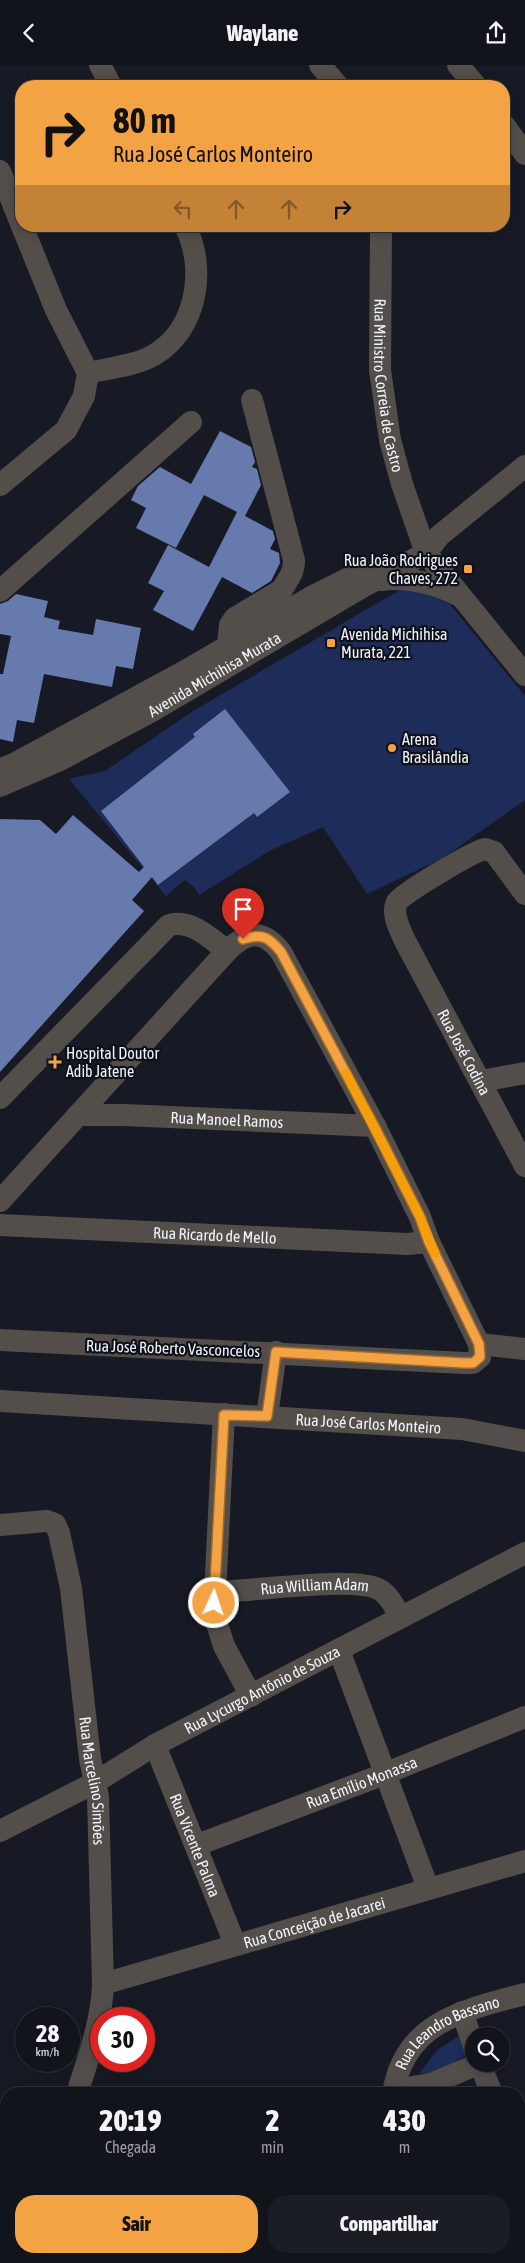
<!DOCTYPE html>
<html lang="pt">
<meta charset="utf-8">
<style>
:root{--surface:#11141b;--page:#1a1d24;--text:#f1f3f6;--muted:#9c9ea3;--line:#30333a;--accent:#f4a344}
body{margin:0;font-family:"Asap Condensed",sans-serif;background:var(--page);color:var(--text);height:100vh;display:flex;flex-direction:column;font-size:19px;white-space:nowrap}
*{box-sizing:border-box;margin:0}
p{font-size:16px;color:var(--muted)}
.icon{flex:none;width:28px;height:28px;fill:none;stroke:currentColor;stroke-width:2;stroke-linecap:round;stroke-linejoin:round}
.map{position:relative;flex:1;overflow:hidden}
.details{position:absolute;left:0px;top:2022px;width:525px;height:176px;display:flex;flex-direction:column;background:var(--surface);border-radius:20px 20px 0 0;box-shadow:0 2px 12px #0003,0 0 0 1px var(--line)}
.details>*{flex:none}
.banner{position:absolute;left:15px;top:15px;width:495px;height:152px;border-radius:20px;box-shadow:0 2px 12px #0003,0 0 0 1px var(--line);background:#f4a344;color:#111;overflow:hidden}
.tools{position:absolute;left:465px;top:1962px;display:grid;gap:10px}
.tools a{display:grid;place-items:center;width:45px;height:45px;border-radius:50%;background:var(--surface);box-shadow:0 2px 12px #0003,0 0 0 1px var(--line);font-size:25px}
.speed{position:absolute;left:15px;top:1942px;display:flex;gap:10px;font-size:25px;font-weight:700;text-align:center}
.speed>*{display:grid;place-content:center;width:65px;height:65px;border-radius:50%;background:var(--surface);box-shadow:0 2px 12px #0003,0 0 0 1px var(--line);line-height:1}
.speed small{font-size:12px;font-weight:400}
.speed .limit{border:8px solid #d22;background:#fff;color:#111}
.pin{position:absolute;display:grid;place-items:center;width:42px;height:42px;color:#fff;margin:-51px -21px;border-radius:50% 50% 50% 0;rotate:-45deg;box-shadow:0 0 5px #0007}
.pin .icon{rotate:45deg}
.me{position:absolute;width:55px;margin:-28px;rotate:3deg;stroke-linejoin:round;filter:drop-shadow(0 0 4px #0008)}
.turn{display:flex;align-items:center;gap:18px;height:105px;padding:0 15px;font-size:22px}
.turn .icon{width:65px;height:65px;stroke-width:2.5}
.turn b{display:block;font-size:35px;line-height:42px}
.lanes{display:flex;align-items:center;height:48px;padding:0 15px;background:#0003;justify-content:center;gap:25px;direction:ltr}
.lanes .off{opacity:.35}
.eta{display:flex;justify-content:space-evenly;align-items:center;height:85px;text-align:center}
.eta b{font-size:30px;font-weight:800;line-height:35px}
.primary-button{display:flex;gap:10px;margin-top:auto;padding:10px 15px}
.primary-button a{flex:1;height:58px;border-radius:20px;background:var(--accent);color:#111;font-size:20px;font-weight:800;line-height:58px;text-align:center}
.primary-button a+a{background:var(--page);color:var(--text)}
header{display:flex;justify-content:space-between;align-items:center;height:65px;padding:0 15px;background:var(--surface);font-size:22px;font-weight:800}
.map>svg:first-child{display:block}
.green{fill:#1d2c59}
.building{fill:#667aae}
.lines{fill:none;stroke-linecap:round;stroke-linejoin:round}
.minor{stroke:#534e4a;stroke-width:22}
.route-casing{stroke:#9f6a2c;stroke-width:12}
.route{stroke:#f4a344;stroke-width:9}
.slow{stroke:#f59e0b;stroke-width:9}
.poi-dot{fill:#f4a344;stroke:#0e111a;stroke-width:2}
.labels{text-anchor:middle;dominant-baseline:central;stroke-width:4.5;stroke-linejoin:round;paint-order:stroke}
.street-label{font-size:16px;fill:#f0f3fa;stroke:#0e111a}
.poi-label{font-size:16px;fill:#f0f3fa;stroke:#0e111a;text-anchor:start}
</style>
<header><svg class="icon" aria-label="back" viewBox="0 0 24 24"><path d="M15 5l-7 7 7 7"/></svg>Waylane<svg class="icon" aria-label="share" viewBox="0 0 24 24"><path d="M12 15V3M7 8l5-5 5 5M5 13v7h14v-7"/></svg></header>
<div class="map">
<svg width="525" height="2198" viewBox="0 0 525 2198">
<rect width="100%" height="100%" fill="#171a24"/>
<g class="green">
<path d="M405,522L449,538L525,631V735L443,793L367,829L323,762L269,786L199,830L195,823L185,815L166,831L69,714L105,706L193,646Z"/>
<path d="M459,1971L468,1989L429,2012L420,2008L437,1985Z"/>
</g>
<g class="building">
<path d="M220,366L251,382L255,397L252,402L257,404L261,420L245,451L273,466L275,474L270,484L279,488L280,498L271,516L252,528L222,512L193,566L153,545L164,526L148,518L168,480L209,502L237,447L204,430L176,483L136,463L146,443L131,435L138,421L160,402L191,419Z"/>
<path d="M16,529L48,536L44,552L60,556L58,564L93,570L96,554L141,563L133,604L116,601L112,622L44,609L34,658L17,655L13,677L0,674V609H3L11,571L0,569V539L8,536Z"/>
<path d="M225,644L290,727L257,752L254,748L158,820L152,812L132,835L144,846L0,1007V754L40,755L56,769L73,750L139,807L144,802L101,746L195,672L193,669Z"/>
</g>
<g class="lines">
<g class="minor">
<path d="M100,0L111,21"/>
<path d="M320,0L338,21"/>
<path d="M458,0L476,21"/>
<path d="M504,60L525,89"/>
<path d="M0,106L21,159"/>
<path id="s1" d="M381,161L380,305L390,375L402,419L426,488L525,610"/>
<path d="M88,308C109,303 135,301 154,290C197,265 207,203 185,161"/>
<path d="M252,335L294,495C294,520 273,519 281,550"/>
<path d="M0,420L66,365L84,331L88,308L56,245L22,161"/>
<path d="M380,515C408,511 434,518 460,531"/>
<path d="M0,526L191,357"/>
<path d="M228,581L230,560L235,553L280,526"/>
<path d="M1,704L14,699L187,605L313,531L363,506"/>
<path id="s2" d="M0,721L58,696L152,646L364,521L426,488L439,471L525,401"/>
<path id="s3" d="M525,829L494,787L485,784C474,786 401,829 397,837C391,849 400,864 404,874L525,1101"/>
<path d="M481,1016L525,1008"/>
<path d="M0,1033L169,860C191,854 210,873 227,886"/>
<path id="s4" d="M78,1050H124L375,1061"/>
<path d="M0,1136L227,886C247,866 263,864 281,887L375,1061L420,1152L429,1177L479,1279L480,1292L473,1298H464L0,1275"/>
<path id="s5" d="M0,1160L407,1179L429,1177"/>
<path d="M479,1279L525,1284"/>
<path id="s6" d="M0,1336L462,1364L525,1376"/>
<path d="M224,1349L214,1549L224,1581L251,1631"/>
<path d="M267,1351L276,1287"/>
<path id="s7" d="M0,1460L47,1456L55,1459L59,1468L71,1523L90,1694L98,1732L103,1919C102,1956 88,1993 77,2029"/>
<path id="s8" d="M214,1527C249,1527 355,1510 380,1525C389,1530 395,1543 401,1552"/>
<path d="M339,1585L428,1823"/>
<path id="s9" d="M155,1680L235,1879"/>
<path id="s10" d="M0,1766L94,1718L155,1680L525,1488"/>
<path id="s11" d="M197,1780L374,1713L525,1652"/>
<path id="s12" d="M103,1919L525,1796"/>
<path d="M462,1947L474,1981"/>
<path d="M480,1999L492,2029"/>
<path d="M394,2025L431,2019L478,1999"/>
<path id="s13" d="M393,2029C404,1956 465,1945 525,1929"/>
<path d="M519,2058L525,2056"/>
<path d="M519,2089L525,2101"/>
<path d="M153,2192L154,2198"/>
<path d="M299,2192L302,2198"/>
<path d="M437,2192L439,2198"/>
<path d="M28,2198L29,2192"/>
</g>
</g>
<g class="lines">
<g class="route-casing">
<path id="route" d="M214,1538L224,1350L267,1351L276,1287L464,1298H473L480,1292L479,1279L429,1177L420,1152L374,1061L281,887C269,872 262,868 243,874"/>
</g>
<use href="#route" class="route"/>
<path class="slow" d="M346,1008L420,1152L435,1188"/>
</g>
<g class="poi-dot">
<rect x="463" y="499" width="10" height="10" rx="2.5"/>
<rect x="326" y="573" width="10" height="10" rx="2.5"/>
<circle cx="392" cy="683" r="5"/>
<path d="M52.5 989.5h5v5h5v5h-5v5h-5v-5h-5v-5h5z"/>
</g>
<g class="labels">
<g class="street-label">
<text stroke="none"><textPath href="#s1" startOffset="160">Rua Ministro Correia de Castro</textPath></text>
<text stroke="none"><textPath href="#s2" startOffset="242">Avenida Michihisa Murata</textPath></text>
<text stroke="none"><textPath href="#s3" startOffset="332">Rua José Codina</textPath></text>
<text stroke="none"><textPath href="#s4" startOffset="149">Rua Manoel Ramos</textPath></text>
<text stroke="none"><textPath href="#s5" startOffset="215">Rua Ricardo de Mello</textPath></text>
<text transform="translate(173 1283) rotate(2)">Rua José Roberto Vasconcelos</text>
<text stroke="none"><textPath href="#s6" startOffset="369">Rua José Carlos Monteiro</textPath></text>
<text stroke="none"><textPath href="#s8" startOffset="101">Rua William Adam</textPath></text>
<text stroke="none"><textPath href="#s10" startOffset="298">Rua Lycurgo Antônio de Souza</textPath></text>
<text stroke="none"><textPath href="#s7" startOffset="316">Rua Marcelino Simões</textPath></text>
<text stroke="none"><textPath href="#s11" startOffset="176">Rua Emílio Monassa</textPath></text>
<text stroke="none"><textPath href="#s9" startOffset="108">Rua Vicente Palma</textPath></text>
<text stroke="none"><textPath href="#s12" startOffset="220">Rua Conceição de Jacarei</textPath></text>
<text stroke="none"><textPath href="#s13" startOffset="89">Rua Leandro Bassano</textPath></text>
</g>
<g class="poi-label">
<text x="458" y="495" text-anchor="end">Rua João Rodrigues<tspan x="458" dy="18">Chaves, 272</tspan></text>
<text x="341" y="569">Avenida Michihisa<tspan x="341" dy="18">Murata, 221</tspan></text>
<text x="402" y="674">Arena<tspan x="402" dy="18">Brasilândia</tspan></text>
<text x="66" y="988">Hospital Doutor<tspan x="66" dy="18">Adib Jatene</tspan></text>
</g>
</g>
</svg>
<div class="tools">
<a><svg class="icon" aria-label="search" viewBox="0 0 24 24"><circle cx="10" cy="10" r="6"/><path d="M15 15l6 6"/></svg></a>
</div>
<div class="speed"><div>28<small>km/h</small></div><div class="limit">30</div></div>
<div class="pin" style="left:243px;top:874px;background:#d93025"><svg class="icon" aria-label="arrive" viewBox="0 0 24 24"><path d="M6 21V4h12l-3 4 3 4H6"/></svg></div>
<svg class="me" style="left:214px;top:1538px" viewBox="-20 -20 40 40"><circle r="17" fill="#f4a344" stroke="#fff" stroke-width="3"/><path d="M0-11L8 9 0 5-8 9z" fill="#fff"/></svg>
<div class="banner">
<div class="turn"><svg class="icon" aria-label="right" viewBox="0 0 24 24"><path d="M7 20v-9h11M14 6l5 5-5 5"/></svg><div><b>80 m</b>Rua José Carlos Monteiro</div></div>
<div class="lanes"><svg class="icon off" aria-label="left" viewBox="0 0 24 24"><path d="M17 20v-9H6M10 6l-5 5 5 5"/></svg><svg class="icon off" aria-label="ahead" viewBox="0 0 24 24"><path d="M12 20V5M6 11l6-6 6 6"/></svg><svg class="icon off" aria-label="ahead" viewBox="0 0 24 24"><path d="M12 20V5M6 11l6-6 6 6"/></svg><svg class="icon" aria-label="right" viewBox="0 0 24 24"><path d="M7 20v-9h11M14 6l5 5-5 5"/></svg></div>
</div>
<section class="details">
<div class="eta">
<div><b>20:19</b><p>Chegada</p></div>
<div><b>2</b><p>min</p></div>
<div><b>430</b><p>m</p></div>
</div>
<div class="primary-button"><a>Sair</a><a>Compartilhar</a></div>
</section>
</div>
